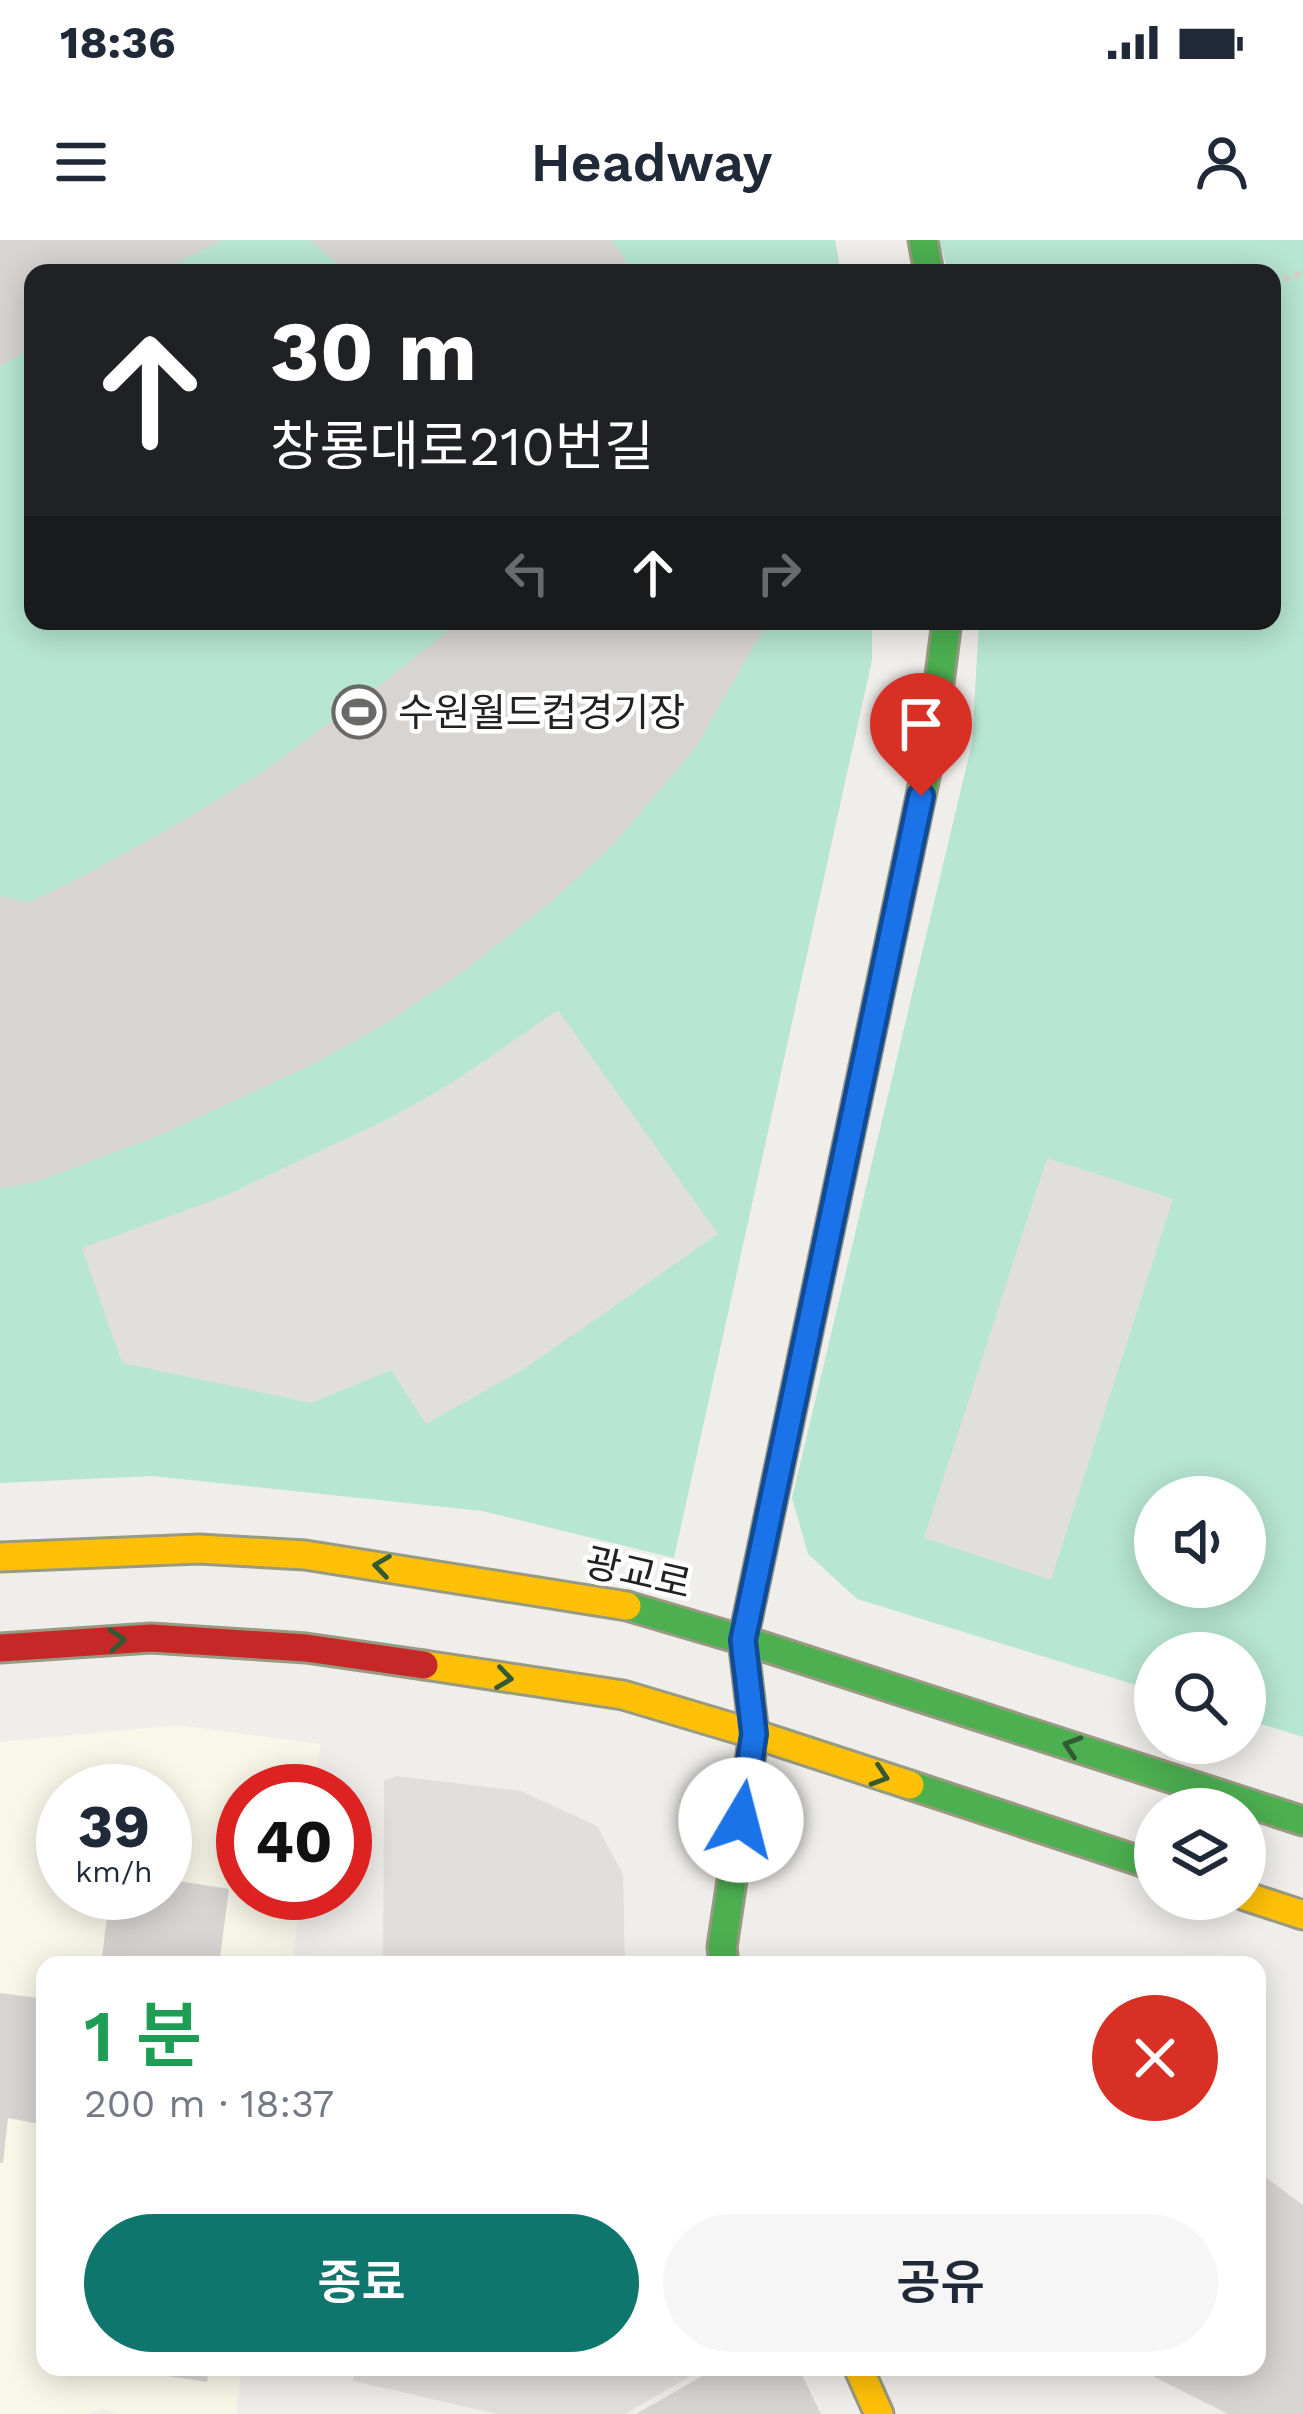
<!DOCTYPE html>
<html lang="ko">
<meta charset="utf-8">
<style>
:root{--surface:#fff;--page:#f6f6f7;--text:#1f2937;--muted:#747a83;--accent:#0f766e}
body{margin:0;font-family:"Work Sans","Noto Sans KR",sans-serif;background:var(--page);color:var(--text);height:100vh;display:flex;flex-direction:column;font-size:45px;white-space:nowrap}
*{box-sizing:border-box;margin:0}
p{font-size:39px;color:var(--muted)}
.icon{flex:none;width:66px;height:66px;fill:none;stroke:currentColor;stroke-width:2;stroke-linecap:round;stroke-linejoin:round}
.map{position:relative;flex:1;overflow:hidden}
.drawer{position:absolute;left:36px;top:1716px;width:1230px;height:420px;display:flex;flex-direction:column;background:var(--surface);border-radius:24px;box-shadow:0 6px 30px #0003}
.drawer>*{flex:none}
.banner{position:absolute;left:24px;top:24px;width:1257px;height:366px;border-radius:24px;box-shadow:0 6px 30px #0003;background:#202124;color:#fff;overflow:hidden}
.buttons{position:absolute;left:1134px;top:1236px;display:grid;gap:24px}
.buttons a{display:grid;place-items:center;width:132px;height:132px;border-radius:50%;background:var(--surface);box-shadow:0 6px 30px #0003;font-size:60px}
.speed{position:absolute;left:36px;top:1524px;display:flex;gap:24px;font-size:60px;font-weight:700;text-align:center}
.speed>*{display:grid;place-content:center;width:156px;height:156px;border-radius:50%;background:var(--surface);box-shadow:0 6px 30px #0003;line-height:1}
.speed small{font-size:30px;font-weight:400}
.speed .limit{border:18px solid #d22;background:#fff;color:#111}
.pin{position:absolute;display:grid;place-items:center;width:102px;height:102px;color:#fff;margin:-123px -51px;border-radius:50% 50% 50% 0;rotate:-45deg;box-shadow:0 0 12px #0007}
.pin .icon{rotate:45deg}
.me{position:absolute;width:132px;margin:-66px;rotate:8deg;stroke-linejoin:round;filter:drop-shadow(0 0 9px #0008)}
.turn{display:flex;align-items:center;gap:42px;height:252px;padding:0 48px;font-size:54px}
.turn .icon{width:156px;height:156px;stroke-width:2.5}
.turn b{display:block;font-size:84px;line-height:102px}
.lanes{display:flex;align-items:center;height:114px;padding:0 48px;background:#0003;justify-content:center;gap:60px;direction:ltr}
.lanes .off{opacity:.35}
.round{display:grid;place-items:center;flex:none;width:126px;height:126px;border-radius:63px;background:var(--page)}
.overview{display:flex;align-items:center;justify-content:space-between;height:204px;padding:0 48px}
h1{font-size:72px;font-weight:600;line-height:90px;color:#1e9e55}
.button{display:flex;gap:24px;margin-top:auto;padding:24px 48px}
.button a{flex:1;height:138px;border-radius:72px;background:var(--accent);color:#fff;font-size:48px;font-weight:600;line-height:138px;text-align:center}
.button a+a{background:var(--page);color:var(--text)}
.status{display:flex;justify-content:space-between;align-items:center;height:84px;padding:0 60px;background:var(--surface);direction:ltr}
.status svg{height:33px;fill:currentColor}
header{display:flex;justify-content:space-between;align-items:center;height:156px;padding:0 48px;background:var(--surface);font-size:54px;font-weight:600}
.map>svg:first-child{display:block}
.education{fill:#f8f7e8;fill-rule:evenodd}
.pitch{fill:#b7e6d2;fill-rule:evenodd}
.parking{fill:#e0dfde}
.building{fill:#d7d4d2}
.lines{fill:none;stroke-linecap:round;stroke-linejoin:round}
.fast-casing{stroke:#999a82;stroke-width:33}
.slow-casing{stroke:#999a82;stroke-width:33}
.jam-casing{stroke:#999a82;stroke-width:33}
.path{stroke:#dccecd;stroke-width:6;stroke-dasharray:6 6;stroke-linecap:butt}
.fast{stroke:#4caf50;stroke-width:27}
.slow{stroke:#ffc107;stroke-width:27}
.jam{stroke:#c62828;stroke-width:27}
.oneway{stroke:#335a34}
.route-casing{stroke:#114b97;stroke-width:30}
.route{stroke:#1a73e8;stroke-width:21}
.labels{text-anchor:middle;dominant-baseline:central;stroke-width:9;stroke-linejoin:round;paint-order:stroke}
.poi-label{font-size:39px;fill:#222;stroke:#fff;text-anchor:start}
.street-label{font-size:39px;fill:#222;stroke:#fff}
</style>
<div class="status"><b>18:36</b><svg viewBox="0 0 49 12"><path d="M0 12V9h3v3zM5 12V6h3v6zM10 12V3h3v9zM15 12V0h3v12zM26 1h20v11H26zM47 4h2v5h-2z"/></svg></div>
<header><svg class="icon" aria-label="menu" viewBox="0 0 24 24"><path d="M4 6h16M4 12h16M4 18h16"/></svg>Headway<svg class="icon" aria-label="person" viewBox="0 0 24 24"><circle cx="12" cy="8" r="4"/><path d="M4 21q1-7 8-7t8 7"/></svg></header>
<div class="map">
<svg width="1303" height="2174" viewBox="0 0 1303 2174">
<rect width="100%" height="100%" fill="#f0eeeb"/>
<path class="education" d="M178,1485L320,1504L314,1551H243V1653H301L292,1725H45V2127H242L236,2174H118L102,2169L86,2174H0V1502ZM63,1551H165V1653H63Z"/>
<g class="pitch">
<path d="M0,0H835L841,33H33V381H872V420L674,1318L482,1271L152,1236L0,1243Z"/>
<path d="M940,0H1303V1497L1245,1479V1413H1155V1451L857,1359L808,1314L792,1258L972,503L979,381H1272V33H948ZM1155,1257H1245V1347H1155Z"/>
</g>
<g class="parking">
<path d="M558,770L718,994L524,1129L426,1184L391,1130L311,1163L122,1123L82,1008L222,957L390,878L453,842Z"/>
<path d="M1047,918L1173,959L1051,1340L924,1298Z"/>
<path d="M397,1536L521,1551L597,1586L623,1634L625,1725H383L384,1541Z"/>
<path d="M355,2127H706L625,2174H498L353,2141Z"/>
</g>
<g class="building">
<path d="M0,0H223L156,33H33V106L0,127Z"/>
<path d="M310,0H612L633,33H348Z"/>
<path d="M461,381H766V384L696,507L613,605L552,661L463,732L385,784L316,823L165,893L36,942L0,948V656L29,662L75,640L167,590L261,533L366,456Z"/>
<path d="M165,1639L229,1649L219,1725H101L110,1653H165Z"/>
<path d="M0,1753L45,1759V1885L8,1878L3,1923H0Z"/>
<path d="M1257,1931L1303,1965V2174H1228L1135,2127H1257Z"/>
<path d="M128,2127H209L207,2142L128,2130Z"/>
<path d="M718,2127H798L821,2174H636Z"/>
</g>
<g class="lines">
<g class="fast-casing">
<g id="fast">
<path d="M923,0L929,33"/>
<path d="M627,1366L743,1400L1303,1581"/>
<path d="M910,1545L1155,1626"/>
<path d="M724,1725L722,1707L754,1494L743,1400L930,513L947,381"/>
</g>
</g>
<g class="slow-casing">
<g id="slow">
<path d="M0,1317L199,1309L305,1315L627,1366"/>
<path d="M424,1425L623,1455L754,1494L910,1545"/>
<path d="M1245,1656L1303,1675"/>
<path d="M858,2127L879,2174"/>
</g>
</g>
<g class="jam-casing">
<path id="jam" d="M0,1408L151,1398L306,1408L424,1425"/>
</g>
<path class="path" d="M1272,43L1303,33"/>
<use href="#fast" class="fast"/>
<use href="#slow" class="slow"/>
<use href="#jam" class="jam"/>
</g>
<defs><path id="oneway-chevron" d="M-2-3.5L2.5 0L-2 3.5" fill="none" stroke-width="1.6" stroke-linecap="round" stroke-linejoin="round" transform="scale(3)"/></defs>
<g class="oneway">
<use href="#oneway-chevron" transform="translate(382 1326) rotate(-172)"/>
<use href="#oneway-chevron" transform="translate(117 1400) rotate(-4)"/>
<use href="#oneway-chevron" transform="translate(504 1438) rotate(8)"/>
<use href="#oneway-chevron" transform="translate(1072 1506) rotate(-162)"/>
<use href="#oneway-chevron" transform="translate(880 1536) rotate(18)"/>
</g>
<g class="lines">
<g class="route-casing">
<path id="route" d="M741,1580L754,1494L743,1400L921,556"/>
</g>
<use href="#route" class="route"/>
</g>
<defs>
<g id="stadium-ring" transform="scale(2.7)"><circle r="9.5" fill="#fff" stroke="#6a6968" stroke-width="1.5"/><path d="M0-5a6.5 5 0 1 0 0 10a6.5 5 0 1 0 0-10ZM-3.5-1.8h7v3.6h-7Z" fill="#6a6968"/></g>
</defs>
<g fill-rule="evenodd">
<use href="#stadium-ring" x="359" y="472"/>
</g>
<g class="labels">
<g class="poi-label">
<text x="398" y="472">수원월드컵경기장</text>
</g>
<g class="street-label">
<text transform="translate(638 1333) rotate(13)">광교로</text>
</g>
</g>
</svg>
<div class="buttons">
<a><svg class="icon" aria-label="sound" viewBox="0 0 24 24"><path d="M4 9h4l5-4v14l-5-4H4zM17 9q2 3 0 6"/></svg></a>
<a><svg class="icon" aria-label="search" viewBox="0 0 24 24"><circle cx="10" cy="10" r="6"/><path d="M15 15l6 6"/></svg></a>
<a><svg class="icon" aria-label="layers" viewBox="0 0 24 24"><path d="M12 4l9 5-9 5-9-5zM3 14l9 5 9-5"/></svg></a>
</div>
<div class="speed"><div>39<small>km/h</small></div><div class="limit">40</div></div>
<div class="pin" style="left:921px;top:556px;background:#d93025"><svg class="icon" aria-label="arrive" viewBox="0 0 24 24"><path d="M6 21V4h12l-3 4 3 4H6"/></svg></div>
<svg class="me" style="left:741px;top:1580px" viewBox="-20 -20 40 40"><circle r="19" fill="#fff"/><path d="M0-13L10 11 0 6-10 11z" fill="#1a73e8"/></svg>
<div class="banner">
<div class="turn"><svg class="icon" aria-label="ahead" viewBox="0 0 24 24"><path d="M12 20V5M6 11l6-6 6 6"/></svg><div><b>30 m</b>창룡대로210번길</div></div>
<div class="lanes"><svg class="icon off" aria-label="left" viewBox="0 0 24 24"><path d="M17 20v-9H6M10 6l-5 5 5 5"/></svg><svg class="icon" aria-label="ahead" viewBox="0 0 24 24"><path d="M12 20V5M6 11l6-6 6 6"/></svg><svg class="icon off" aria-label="right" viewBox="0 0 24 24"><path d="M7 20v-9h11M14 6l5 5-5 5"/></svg></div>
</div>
<section class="drawer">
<div class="overview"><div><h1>1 분</h1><p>200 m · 18:37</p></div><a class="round" style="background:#d93025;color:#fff"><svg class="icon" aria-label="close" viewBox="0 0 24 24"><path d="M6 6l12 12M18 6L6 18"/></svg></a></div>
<div class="button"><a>종료</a><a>공유</a></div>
</section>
</div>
